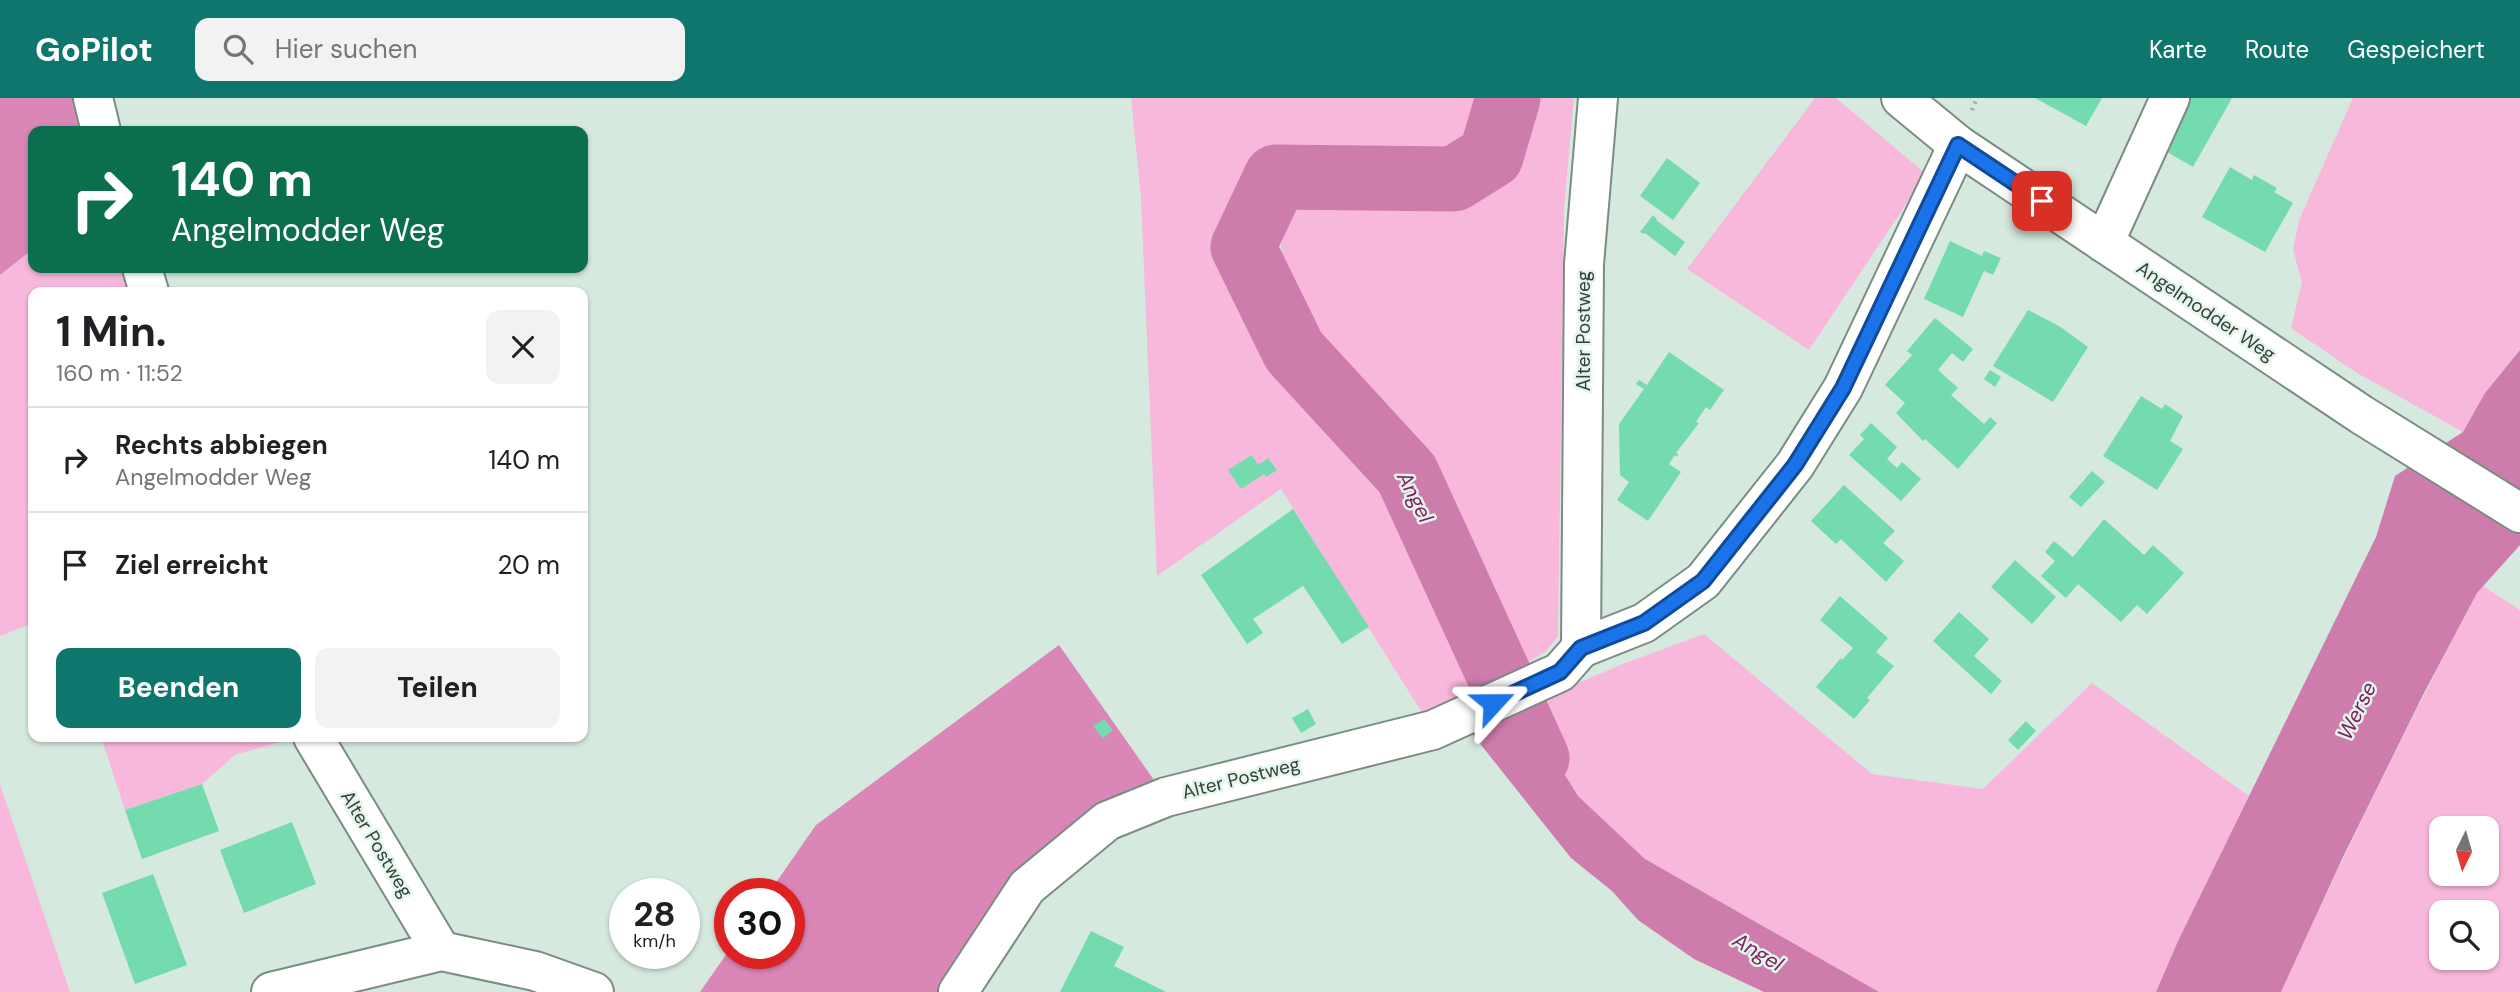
<!DOCTYPE html>
<html lang="de">
<meta charset="utf-8">
<style>
:root{--surface:#fff;--page:#f2f2f2;--text:#202124;--muted:#757577;--line:#e0e0e0;--accent:#0f766e}
body{margin:0;font-family:"DM Sans",sans-serif;background:var(--page);color:var(--text);height:100vh;display:flex;flex-direction:column;font-size:26px;white-space:nowrap}
*{box-sizing:border-box;margin:0}
p{font-size:23px;color:var(--muted)}
.icon{flex:none;width:38px;height:38px;fill:none;stroke:currentColor;stroke-width:2;stroke-linecap:round;stroke-linejoin:round}
.map{position:relative;flex:1;overflow:hidden}
.side{position:absolute;left:28px;top:189px;width:560px;height:455px;display:flex;flex-direction:column;background:var(--surface);border-radius:14px;box-shadow:0 2px 5px #0004}
.side>*{flex:none}
.top-card{position:absolute;left:28px;top:28px;width:560px;height:147px;border-radius:14px;box-shadow:0 2px 5px #0004;background:#0b6e4f;color:#fff;overflow:hidden}
.needle{width:46px;rotate:185deg}
.fabs{position:absolute;left:2429px;top:718px;display:grid;gap:14px}
.fabs a{display:grid;place-items:center;width:70px;height:70px;border-radius:14px;background:var(--surface);box-shadow:0 2px 5px #0004;font-size:35px}
.speed{position:absolute;left:609px;top:780px;display:flex;gap:14px;font-size:35px;font-weight:700;text-align:center}
.speed>*{display:grid;place-content:center;width:91px;height:91px;border-radius:50%;background:var(--surface);box-shadow:0 2px 5px #0004;line-height:1}
.speed small{font-size:18px;font-weight:400}
.speed .limit{border:10px solid #d22;background:#fff;color:#111}
.pin{position:absolute;display:grid;place-items:center;width:60px;height:60px;color:#fff;margin:-30px;border-radius:14px;box-shadow:0 4px 10px #0006}
.me{position:absolute;width:77px;margin:-38px;rotate:66deg;stroke-linejoin:round;filter:drop-shadow(0 0 5px #0008)}
.turn{display:flex;align-items:center;gap:24px;height:147px;padding:0 28px;font-size:32px}
.turn .icon{width:91px;height:91px;stroke-width:2.5}
.turn b{display:block;font-size:49px;line-height:60px}
.round{display:grid;place-items:center;flex:none;width:74px;height:74px;border-radius:14px;background:var(--page)}
.head{display:flex;align-items:center;justify-content:space-between;height:119px;padding:0 28px}
h1{font-size:42px;font-weight:700;line-height:52px}
.primary-button{display:flex;gap:14px;margin-top:auto;padding:14px 28px}
.primary-button a{flex:1;height:80px;border-radius:14px;background:var(--accent);color:#fff;font-size:28px;font-weight:700;line-height:80px;text-align:center}
.primary-button a+a{background:var(--page);color:var(--text)}
ul{padding:0;list-style:none}
li{display:flex;align-items:center;gap:21px;height:105px;padding:0 28px;border-top:2px solid var(--line)}
li div{flex:1}
li b{display:block;font-size:26px}
li em{font-style:normal}
header{display:flex;align-items:center;gap:42px;box-sizing:border-box;height:98px;padding:0 35px;background:var(--accent);color:#fff}
header strong{font-size:33px}
nav{display:flex;gap:38px;margin-inline-start:auto;font-size:24px}
.search{width:490px;height:63px;background:var(--page);display:flex;align-items:center;gap:18px;box-sizing:border-box;padding:0 24px;border-radius:14px;color:var(--muted);font-size:26px}
.map>svg:first-child{display:block}
.green{fill:#f8b8dc;fill-rule:evenodd}
.forest{fill:#da87b8}
.water{fill:#cd7cac}
.lines{fill:none;stroke-linecap:round;stroke-linejoin:round}
.river{stroke:#cd7cac;stroke-width:65}
.building{fill:#73dbae}
.minor-casing{stroke:#7b8c83;stroke-width:42}
.path{stroke:#a0afa7;stroke-width:4.5;stroke-dasharray:2 5;stroke-linecap:butt}
.minor{stroke:#fff;stroke-width:38}
.route-casing{stroke:#114b97;stroke-width:18}
.route{stroke:#1a73e8;stroke-width:12}
.labels{text-anchor:middle;dominant-baseline:central;stroke-width:5;stroke-linejoin:round;paint-order:stroke}
.street-label{font-size:19px;fill:#383f3b;stroke:#e3f6ec}
.water-label{font-size:21px;font-style:italic;fill:#801f60;stroke:#e3f6ec}
</style>
<header>
<strong>GoPilot</strong>
<div class="search"><svg class="icon" aria-label="search" viewBox="0 0 24 24"><circle cx="10" cy="10" r="6"/><path d="M15 15l6 6"/></svg>Hier suchen</div>
<nav><a>Karte</a><a>Route</a><a>Gespeichert</a></nav>
</header>
<div class="map">
<svg width="2520" height="894" viewBox="0 0 2520 894">
<rect width="100%" height="100%" fill="#d6e9df"/>
<g class="green">
<path d="M1131,0H1508L1491,58L1454,81L1276,79L1243,149L1294,253L1407,376L1470,587L1453,623L1433,632L1281,391L1157,478L1141,100Z"/>
<path d="M1515,0H1574L1564,111L1558,538L1546,553L1521,569L1430,367L1380,308L1315,244L1279,174L1283,124L1303,97L1455,89L1498,61Z"/>
<path d="M1815,0H1836L1926,76L1809,252L1687,171Z"/>
<path d="M2353,0H2520V252L2485,295L2463,334L2357,275L2291,230L2302,184L2293,152L2299,122Z"/>
<path d="M33,151V170H142L149,194H33V525L0,538V177Z"/>
<path d="M2483,488L2520,512V894H2281C2342,759 2408,626 2477,495ZM2441,730H2487V775H2441ZM2441,814H2487V859H2441Z"/>
<path d="M1704,536L1872,676L1983,691L2092,585L2249,698L2178,843L2156,894H1879L1645,761L1578,698L1562,672L1554,644L1532,604L1628,564Z"/>
<path d="M101,639H297L235,657L202,686L125,712Z"/>
<path d="M0,686L70,894H0Z"/>
</g>
<g class="forest">
<path d="M0,0H103L101,33H33V151L0,177Z"/>
<path d="M1059,547L1166,699L1107,723L958,894H700L730,851V856H789V796H768L816,727Z"/>
</g>
<g class="water">
<path d="M2520,252V447L2477,495L2423,597L2343,759L2281,894H2156L2178,843L2376,439L2395,378L2463,334L2485,295Z"/>
<path d="M1532,604L1554,644L1562,672L1578,698L1645,761L1879,894H1764L1694,861L1638,822L1612,793L1571,760L1470,633Z"/>
</g>
<g class="lines">
<path class="river" d="M1508,0L1491,58L1454,81L1276,79L1243,149L1294,253L1407,376L1537,660"/>
</g>
<g class="building">
<path d="M2035,0H2102L2086,28Z"/>
<path d="M2191,0H2232L2193,69L2162,51Z"/>
<path d="M1667,60L1700,85L1673,122L1640,98Z"/>
<path d="M2230,69L2252,82L2254,77L2277,90L2274,94L2293,105L2265,154L2202,119Z"/>
<path d="M1653,117L1657,121L1656,122L1685,144L1675,158L1645,135L1644,136L1640,134Z"/>
<path d="M1950,143L1982,158L1984,153L2001,160L1993,177L1984,173L1963,219L1924,201Z"/>
<path d="M2028,212L2059,228L2088,249L2053,304L1993,268Z"/>
<path d="M1935,220L1973,251L1963,264L1952,255L1938,272L1958,290L1951,297L1984,326L1990,319L1997,325L1958,371L1925,341L1923,343L1896,315L1905,305L1885,287L1912,257L1907,253Z"/>
<path d="M1669,254L1724,292L1710,312L1706,309L1696,324L1699,325L1676,355L1678,356L1677,359L1675,357L1669,366L1681,374L1648,423L1617,402L1629,384L1620,377L1619,326L1644,291L1636,286L1639,282L1647,287Z"/>
<path d="M1990,272L2001,279L1995,289L1984,281Z"/>
<path d="M2141,298L2162,311L2165,306L2183,318L2170,343L2183,351L2157,392L2103,358Z"/>
<path d="M1871,325L1897,349L1887,361L1897,370L1902,364L1921,381L1901,403L1849,357L1864,341L1860,337Z"/>
<path d="M1252,357L1258,367L1268,360L1277,372L1266,379L1264,376L1241,391L1228,372Z"/>
<path d="M2092,373L2105,384L2081,409L2069,399Z"/>
<path d="M1844,387L1895,433L1883,445L1904,463L1886,484L1841,441L1836,446L1811,423Z"/>
<path d="M1293,411L1369,529L1342,546L1303,488L1253,521L1263,535L1247,546L1201,477Z"/>
<path d="M2104,421L2144,457L2153,447L2184,475L2147,516L2137,507L2121,524L2078,486L2066,500L2041,478L2055,463L2045,454L2054,443L2073,459Z"/>
<path d="M2015,462L2056,499L2032,526L1991,489Z"/>
<path d="M1840,498L1888,540L1876,554L1894,568L1867,600L1870,602L1854,621L1816,589L1841,560L1842,562L1853,550L1820,522Z"/>
<path d="M1959,514L1989,541L1974,558L2002,583L1991,596L1933,543Z"/>
<path d="M1308,611L1316,626L1301,635L1292,620Z"/>
<path d="M1104,621L1113,632L1103,640L1093,628Z"/>
<path d="M2026,623L2036,633L2018,652L2008,642Z"/>
<path d="M202,686L219,733L142,761L125,712Z"/>
<path d="M292,724L316,786L244,815L220,752Z"/>
<path d="M153,776L187,867L135,886L102,795Z"/>
<path d="M1091,833L1124,849L1114,868L1166,894H1060Z"/>
</g>
<g class="lines">
<g class="minor-casing">
<g id="minor">
<path d="M93,0L101,33"/>
<path d="M1901,0L1958,47L2362,317L2520,415"/>
<path d="M2104,145L2170,0"/>
<path d="M142,170L149,194"/>
<path d="M1581,550L1644,525L1703,483L1795,367L1843,290L1958,47"/>
<path d="M313,639L441,853"/>
<path d="M271,894L441,853L535,873L594,894"/>
<path d="M958,894L1027,789L1107,723L1166,699L1433,632L1560,574L1581,550L1584,166L1598,0"/>
</g>
</g>
<path class="path" d="M1972,12L1977,0"/>
<use href="#minor" class="minor"/>
</g>
<g class="lines">
<g class="route-casing">
<path id="route" d="M1493,605L1560,574L1581,550L1644,525L1703,483L1795,367L1843,290L1958,47L2042,103"/>
</g>
<use href="#route" class="route"/>
</g>
<g class="labels">
<g class="street-label">
<text transform="translate(2206 213) rotate(34)">Angelmodder Weg</text>
<text transform="translate(1583 233) rotate(-90)">Alter Postweg</text>
<text transform="translate(1241 680) rotate(-14)">Alter Postweg</text>
<text transform="translate(377 746) rotate(59)">Alter Postweg</text>
</g>
<g class="water-label">
<text transform="translate(1415 399) rotate(63)">Angel</text>
<text transform="translate(2357 613) rotate(-64)">Werse</text>
<text transform="translate(1758 854) rotate(31)">Angel</text>
</g>
</g>
</svg>
<div class="fabs">
<a><svg class="needle" viewBox="-14 -14 28 28"><path d="M0-13l5 13h-10z" fill="#e53935"/><path d="M0 13l5-13h-10z" fill="#757577"/></svg></a>
<a><svg class="icon" aria-label="search" viewBox="0 0 24 24"><circle cx="10" cy="10" r="6"/><path d="M15 15l6 6"/></svg></a>
</div>
<div class="speed"><div>28<small>km/h</small></div><div class="limit">30</div></div>
<div class="pin" style="left:2042px;top:103px;background:#d93025"><svg class="icon" aria-label="arrive" viewBox="0 0 24 24"><path d="M6 21V4h12l-3 4 3 4H6"/></svg></div>
<svg class="me" style="left:1493px;top:605px" viewBox="-20 -20 40 40"><path d="M0-17L14 15 0 8-14 15z" fill="#1a73e8" stroke="#fff" stroke-width="4"/></svg>
<div class="top-card">
<div class="turn"><svg class="icon" aria-label="right" viewBox="0 0 24 24"><path d="M7 20v-9h11M14 6l5 5-5 5"/></svg><div><b>140 m</b>Angelmodder Weg</div></div>
</div>
<section class="side">
<div class="head"><div><h1>1 Min.</h1><p>160 m · 11:52</p></div><a class="round"><svg class="icon" aria-label="close" viewBox="0 0 24 24"><path d="M6 6l12 12M18 6L6 18"/></svg></a></div>
<ul>
<li><svg class="icon" aria-label="right" viewBox="0 0 24 24"><path d="M7 20v-9h11M14 6l5 5-5 5"/></svg><div><b>Rechts abbiegen</b><p>Angelmodder Weg</p></div><em>140 m</em></li>
<li><svg class="icon" aria-label="arrive" viewBox="0 0 24 24"><path d="M6 21V4h12l-3 4 3 4H6"/></svg><div><b>Ziel erreicht</b></div><em>20 m</em></li>
</ul>
<div class="primary-button"><a>Beenden</a><a>Teilen</a></div>
</section>
</div>
